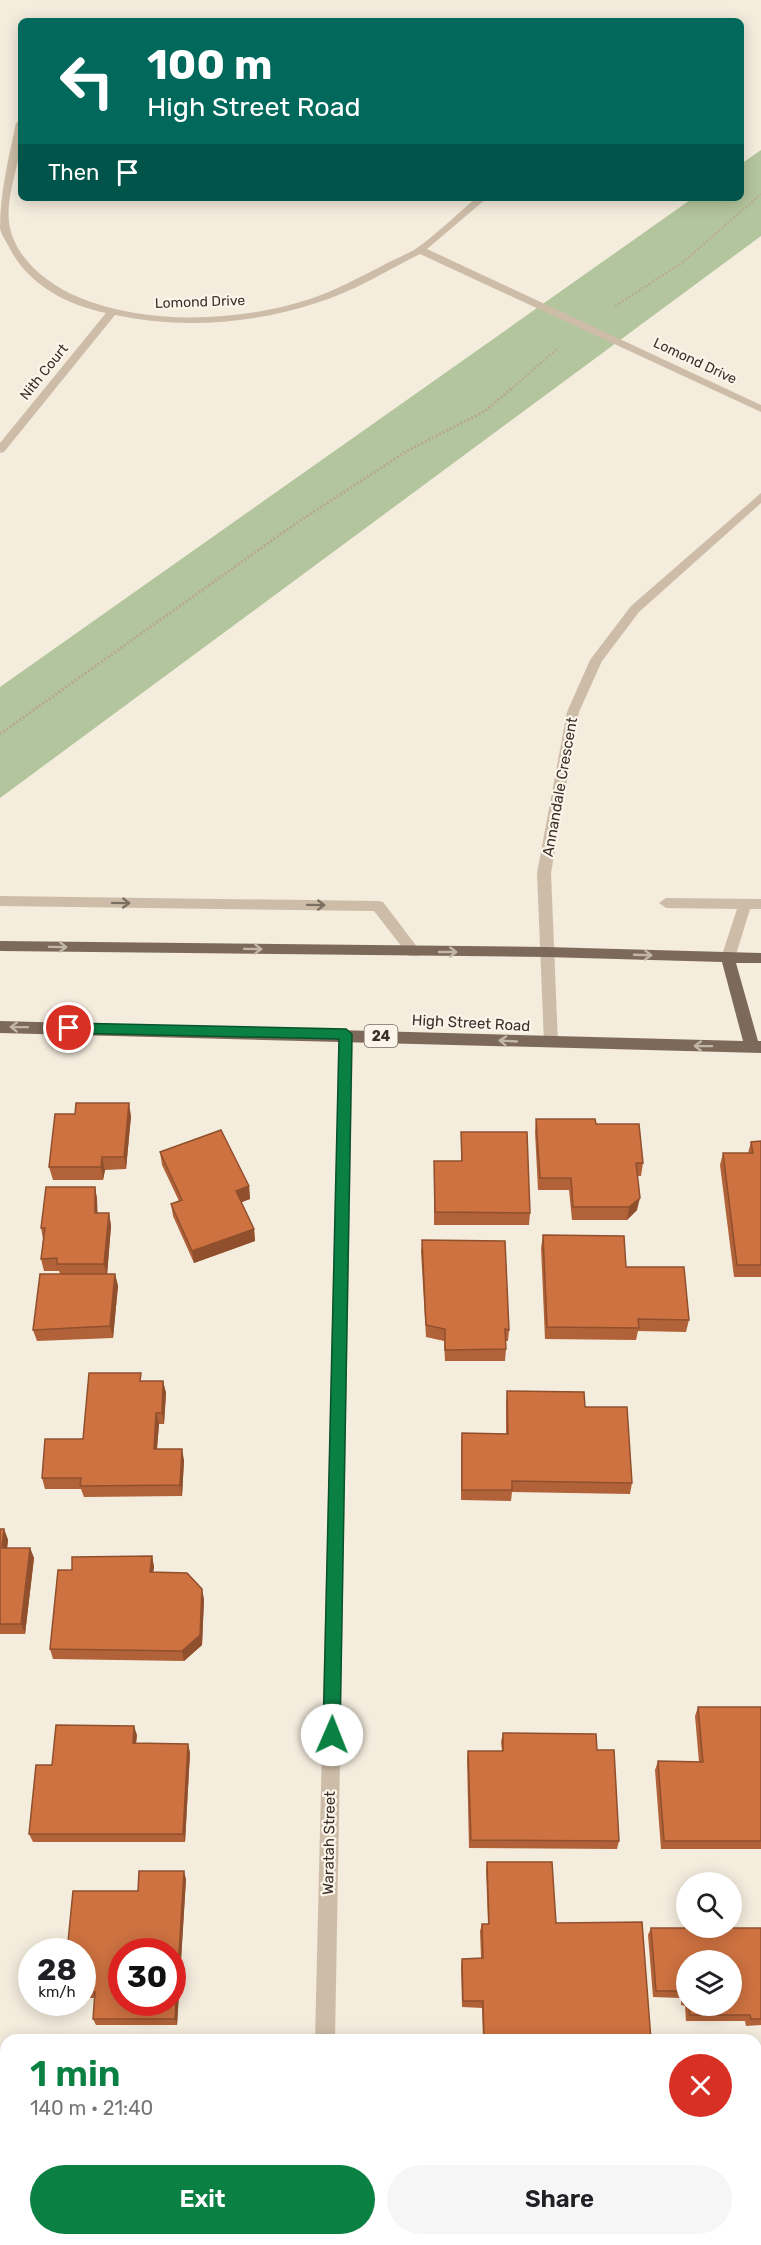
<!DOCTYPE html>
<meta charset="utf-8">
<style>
:root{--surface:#fff;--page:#f6f6f6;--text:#202124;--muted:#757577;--accent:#0b8043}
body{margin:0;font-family:Rubik,sans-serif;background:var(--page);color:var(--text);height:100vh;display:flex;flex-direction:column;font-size:22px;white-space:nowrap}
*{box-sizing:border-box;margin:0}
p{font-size:20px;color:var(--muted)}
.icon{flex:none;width:33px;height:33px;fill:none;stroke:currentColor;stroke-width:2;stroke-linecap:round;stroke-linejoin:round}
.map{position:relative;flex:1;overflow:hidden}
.sheet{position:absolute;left:0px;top:2034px;width:762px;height:212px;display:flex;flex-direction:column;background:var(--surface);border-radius:18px 18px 0 0;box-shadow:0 3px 15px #0003}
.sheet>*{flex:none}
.hud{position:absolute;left:18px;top:18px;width:726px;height:183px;border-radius:9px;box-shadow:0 3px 15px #0003;background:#00695c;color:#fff;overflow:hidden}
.tools{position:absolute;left:676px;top:1872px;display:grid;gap:12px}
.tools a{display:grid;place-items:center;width:66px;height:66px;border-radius:50%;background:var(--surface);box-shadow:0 3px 15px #0003;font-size:30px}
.speed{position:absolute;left:18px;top:1938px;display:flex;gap:12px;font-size:30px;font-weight:700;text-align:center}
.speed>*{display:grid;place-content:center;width:78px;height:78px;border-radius:50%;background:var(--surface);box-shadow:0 3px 15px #0003;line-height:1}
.speed small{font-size:15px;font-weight:400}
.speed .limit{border:9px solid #d22;background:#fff;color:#111}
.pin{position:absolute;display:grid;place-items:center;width:51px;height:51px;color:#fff;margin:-26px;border:3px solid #fff;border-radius:50%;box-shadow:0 2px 6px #0007}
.me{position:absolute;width:66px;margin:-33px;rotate:1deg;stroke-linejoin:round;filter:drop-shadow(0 0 4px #0008)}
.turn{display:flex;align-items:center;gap:21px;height:126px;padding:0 30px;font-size:27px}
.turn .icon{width:78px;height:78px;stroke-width:2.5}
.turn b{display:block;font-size:42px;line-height:51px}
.then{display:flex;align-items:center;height:57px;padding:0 30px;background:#0003;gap:12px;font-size:22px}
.round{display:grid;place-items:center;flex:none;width:63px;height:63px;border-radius:32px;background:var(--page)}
.headline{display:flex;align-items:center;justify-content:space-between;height:102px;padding:0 30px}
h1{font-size:36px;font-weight:600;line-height:45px;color:var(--accent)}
.action{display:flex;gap:12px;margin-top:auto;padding:12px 30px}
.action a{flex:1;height:69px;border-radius:36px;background:var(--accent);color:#fff;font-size:24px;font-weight:600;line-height:69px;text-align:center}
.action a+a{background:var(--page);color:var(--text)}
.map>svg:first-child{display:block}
.green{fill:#b3c59c}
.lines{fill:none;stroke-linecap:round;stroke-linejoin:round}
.path-far1{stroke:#b9a792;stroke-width:2;stroke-dasharray:2 2;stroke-linecap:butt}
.path{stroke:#b9a792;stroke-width:3;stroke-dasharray:2 2;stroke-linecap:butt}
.minor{fill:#cdbda8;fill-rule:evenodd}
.primary{fill:#7d6959;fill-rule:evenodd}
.wall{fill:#b16238;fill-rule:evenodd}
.shaded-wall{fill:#90502e}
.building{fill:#ce7241;stroke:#90502e;stroke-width:1.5;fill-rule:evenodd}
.oneway{stroke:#7c6f62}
.oneway2{stroke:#c2b6a9}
.route{fill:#0b8043;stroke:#07532c;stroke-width:1.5}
.labels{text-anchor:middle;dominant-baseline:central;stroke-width:4.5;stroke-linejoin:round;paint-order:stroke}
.far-street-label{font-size:14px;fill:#3a3029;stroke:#fbf5ea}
.shield{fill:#fbf5ea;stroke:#746b63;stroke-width:1.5}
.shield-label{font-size:14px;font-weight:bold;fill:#3a3029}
.street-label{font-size:15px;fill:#3a3029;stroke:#fbf5ea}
</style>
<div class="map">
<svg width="761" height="2245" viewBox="0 0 761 2245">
<rect width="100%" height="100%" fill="#f4ecdd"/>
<path class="green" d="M761,150V236L0,798V687L693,198H741V164Z"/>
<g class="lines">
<g class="path-far1">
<path d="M615,306L682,263L761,194"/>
<path d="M510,390L558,348"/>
</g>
<path class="path" d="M0,734L295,524L407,451L485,411L512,388"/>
<g class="minor">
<path d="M21,120C21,128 22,136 21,143C18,171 4,200 10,228C17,260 49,285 78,297C147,326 239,322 310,299C334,291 358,278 380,267C392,260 406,255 417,248C438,233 457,214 476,198H487L427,249L761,405V412L420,254C386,271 353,292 316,303C252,324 181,329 115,315L4,452L0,453V443L106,313C67,305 29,285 10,249C7,242 1,235 0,228C0,193 9,156 16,123Z"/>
<path d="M761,493V503L639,612L602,661L579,712L551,873L558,1043L556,1047H546L544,1043L537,873L567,712L590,660L631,606Z"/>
<path d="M0,896L378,901L383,902L421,952L419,956H409L374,911L0,906Z"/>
<path d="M666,898L761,899V909H750L735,958L728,963L721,958L737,909L666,908L659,903Z"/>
<path d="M346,1028L353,1034L335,2040H315L339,1034Z"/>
<rect x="0" y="2141" width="6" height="20"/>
<rect x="756" y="2147" width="5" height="20"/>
</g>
<path class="primary" d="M0,941L546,947L761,953V963H736L758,1041H761V1053L0,1033V1021L743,1041L722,962L546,957L0,951Z"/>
</g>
<g class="wall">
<path d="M131,1116L126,1169L105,1170L103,1180H53L49,1167Z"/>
<path d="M536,1119L596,1124L643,1163L641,1176H638L637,1210L627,1220H572L569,1190H538L535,1132Z"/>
<path d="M461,1132L530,1213L529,1225H434V1161H461Z"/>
<path d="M761,1141V1277H734L720,1165L723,1153H748L751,1142Z"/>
<path d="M160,1152L249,1186L250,1199L241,1202L254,1229L255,1241L194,1263L173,1216L171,1204L179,1201L162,1165Z"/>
<path d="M95,1187L97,1199V1213H109L111,1226L107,1274H115L118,1286L113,1338L37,1341L33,1330L60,1274L59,1271H44L41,1259L43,1239L41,1228Z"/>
<path d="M543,1235L626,1267L689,1320L686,1332L638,1331L636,1340L545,1339L541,1248Z"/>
<path d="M422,1240L509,1330L508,1341H505L506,1349L505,1361H445L444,1341L426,1337L421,1252Z"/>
<path d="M142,1381H163L166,1393L164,1424H159L157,1449L184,1460L182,1496L84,1497L81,1489H45L42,1478Z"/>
<path d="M507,1391L585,1407L632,1483L630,1494L512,1492L511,1501L461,1500V1444L462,1433L506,1434V1403Z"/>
<path d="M0,1529H4L8,1540L7,1548H30L34,1558L25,1634H0Z"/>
<path d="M152,1556L154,1567L153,1572L204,1599L202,1645L184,1661L53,1659L50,1649L72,1570Z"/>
<path d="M698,1707H761V1849H661L655,1770L658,1761L699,1762L695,1716Z"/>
<path d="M503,1733L597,1750L619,1841L617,1849L469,1848L467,1759L468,1751H502L501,1742Z"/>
<path d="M137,1735L136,1743L188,1744L190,1753L185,1842H33L29,1834L52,1765Z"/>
<path d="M487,1862L556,1923L651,2040H483L482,2008L462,2007L461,1966L462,1959L481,1958L480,1931L482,1924H488L486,1870Z"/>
<path d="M186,1879L177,2025H96L93,2019L95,1998H82V1952L138,1891Z"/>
<path d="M651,1928H761V2025L746,2026L745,2021H686L685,2006L681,2005V1998L653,1997L648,1935ZM687,1960L732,2006H687Z"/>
</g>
<g class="shaded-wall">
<path d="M129,1103L131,1116L126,1169L124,1157Z"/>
<path d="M102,1157L105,1170L103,1180L101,1167Z"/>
<path d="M249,1186L250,1199L237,1204L236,1191Z"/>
<path d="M95,1187L97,1199L98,1226L95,1213Z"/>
<path d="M640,1198L637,1210L627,1220L629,1207Z"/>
<path d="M109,1213L111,1226L107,1276L104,1264Z"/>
<path d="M254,1229L255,1241L194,1263L192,1251Z"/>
<path d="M115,1274L118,1286L113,1338L110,1326Z"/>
<path d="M163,1381L166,1393L164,1424L162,1413Z"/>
<path d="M156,1413L159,1424L156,1460L154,1449Z"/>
<path d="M182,1449L184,1460L182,1496L180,1485Z"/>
<path d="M4,1529L8,1540L6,1558L2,1548Z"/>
<path d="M30,1548L34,1558L25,1634L21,1624Z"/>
<path d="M152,1556L154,1567L152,1583L150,1572Z"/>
<path d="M202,1589L204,1599L202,1645L184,1661L182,1651Z"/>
<path d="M134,1726L137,1735L135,1752L133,1743Z"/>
<path d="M188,1744L190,1753L185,1842L183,1834Z"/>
<path d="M184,1871L186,1879L177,2025L175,2019Z"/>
</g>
<g class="building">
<path d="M76,1103H129L124,1157H102L101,1167H49L55,1114H75Z"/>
<path d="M536,1119H595L596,1124H639L643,1163H636L640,1198L629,1207H573L571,1178H540Z"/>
<path d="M221,1130L249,1186L236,1191L254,1229L192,1251L171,1204L182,1200L160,1152Z"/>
<path d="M461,1132H527L530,1213L435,1212L434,1161H462Z"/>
<path d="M761,1141V1265H737L723,1153H753L751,1142Z"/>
<path d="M46,1187H95V1213H109L104,1264H57V1258L41,1259L45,1228H41Z"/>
<path d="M543,1235L624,1236L626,1267H684L689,1320L638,1319L639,1328L547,1327Z"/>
<path d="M422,1240L505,1241L509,1330L505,1329L506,1349L445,1350V1329L426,1325Z"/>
<path d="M40,1274H115L110,1326L33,1330Z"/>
<path d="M89,1373H141L140,1381H163L162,1413H156L154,1449H182L180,1485L80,1486L81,1478H42L45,1439H83Z"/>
<path d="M507,1391L584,1392L585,1407H627L632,1483L512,1481V1490H462V1433L508,1434Z"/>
<path d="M0,1529H4L2,1548H30L21,1624H0Z"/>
<path d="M152,1556L150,1572L187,1573L202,1589L200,1635L182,1651L50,1649L58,1570H72V1557Z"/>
<path d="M698,1707H761V1841H664L658,1761L703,1762Z"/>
<path d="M56,1725L134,1726L133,1743L188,1744L183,1834H29L36,1765H52Z"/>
<path d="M503,1733L596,1734L597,1750H614L619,1841L471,1840L468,1751H503Z"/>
<path d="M487,1862H552L556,1923L642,1922L651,2040H621V2037L546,2038L547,2040H484L483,2001H463L462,1959L483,1958L482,1924H489Z"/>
<path d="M139,1871H184L175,2019H93L95,1992H82V1952H67L73,1891H138ZM122,1952H172V2002H122Z"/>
<path d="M651,1928H761V2019H751L750,2015H690L689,2006H732V1960H687V1999H684L685,1991H656Z"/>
</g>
<defs><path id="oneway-shaft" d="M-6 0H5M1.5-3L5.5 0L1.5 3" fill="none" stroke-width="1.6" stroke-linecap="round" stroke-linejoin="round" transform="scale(1.5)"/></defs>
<g class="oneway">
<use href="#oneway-shaft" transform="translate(121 903) rotate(1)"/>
<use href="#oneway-shaft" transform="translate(316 905) rotate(1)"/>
</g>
<g class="oneway2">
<use href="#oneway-shaft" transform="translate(58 947) rotate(1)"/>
<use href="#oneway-shaft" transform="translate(253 949) rotate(1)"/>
<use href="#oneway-shaft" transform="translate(448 952)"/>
<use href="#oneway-shaft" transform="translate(643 955) rotate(2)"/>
<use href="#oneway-shaft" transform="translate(19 1027) rotate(-179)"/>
<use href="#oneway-shaft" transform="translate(508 1041) rotate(-177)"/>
<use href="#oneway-shaft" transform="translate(703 1046) rotate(-179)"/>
</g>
<path class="route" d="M69,1023L346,1029L352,1034L340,1735L337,1740L332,1743L326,1740L323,1735L339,1039L69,1033L63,1028Z"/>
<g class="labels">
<g class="far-street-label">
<text transform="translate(200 302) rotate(-2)">Lomond Drive</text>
<text transform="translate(695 361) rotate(25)">Lomond Drive</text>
<text transform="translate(44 372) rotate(-51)">Nith Court</text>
</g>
<rect class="shield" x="364.5" y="1025" width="33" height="22" rx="4.5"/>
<g class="shield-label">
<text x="381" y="1036">24</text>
</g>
<g class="street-label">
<text transform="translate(560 787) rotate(-80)">Annandale Crescent</text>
<text transform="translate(471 1023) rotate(3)">High Street Road</text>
<text transform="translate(329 1843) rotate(-89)">Waratah Street</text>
</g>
</g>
</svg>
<div class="tools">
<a><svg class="icon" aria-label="search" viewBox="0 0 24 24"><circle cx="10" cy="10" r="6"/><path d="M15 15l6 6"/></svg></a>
<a><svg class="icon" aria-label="layers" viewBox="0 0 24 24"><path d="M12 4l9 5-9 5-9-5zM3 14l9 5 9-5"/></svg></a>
</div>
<div class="speed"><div>28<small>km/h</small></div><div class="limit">30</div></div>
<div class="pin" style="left:69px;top:1028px;background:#d93025"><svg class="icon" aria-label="arrive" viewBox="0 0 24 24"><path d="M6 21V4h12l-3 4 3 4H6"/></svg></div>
<svg class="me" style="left:332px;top:1735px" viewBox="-20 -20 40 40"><circle r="19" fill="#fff"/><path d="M0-13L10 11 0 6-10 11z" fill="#0b8043"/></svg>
<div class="hud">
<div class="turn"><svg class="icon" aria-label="left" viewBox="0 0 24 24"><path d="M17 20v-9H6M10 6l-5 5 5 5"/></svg><div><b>100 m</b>High Street Road</div></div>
<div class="then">Then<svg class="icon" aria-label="arrive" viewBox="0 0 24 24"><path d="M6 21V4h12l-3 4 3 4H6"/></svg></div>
</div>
<section class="sheet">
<div class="headline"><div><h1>1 min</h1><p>140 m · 21:40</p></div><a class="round" style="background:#d93025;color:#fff"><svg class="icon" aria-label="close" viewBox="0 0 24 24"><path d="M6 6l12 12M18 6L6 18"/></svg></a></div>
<div class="action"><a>Exit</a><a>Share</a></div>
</section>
</div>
